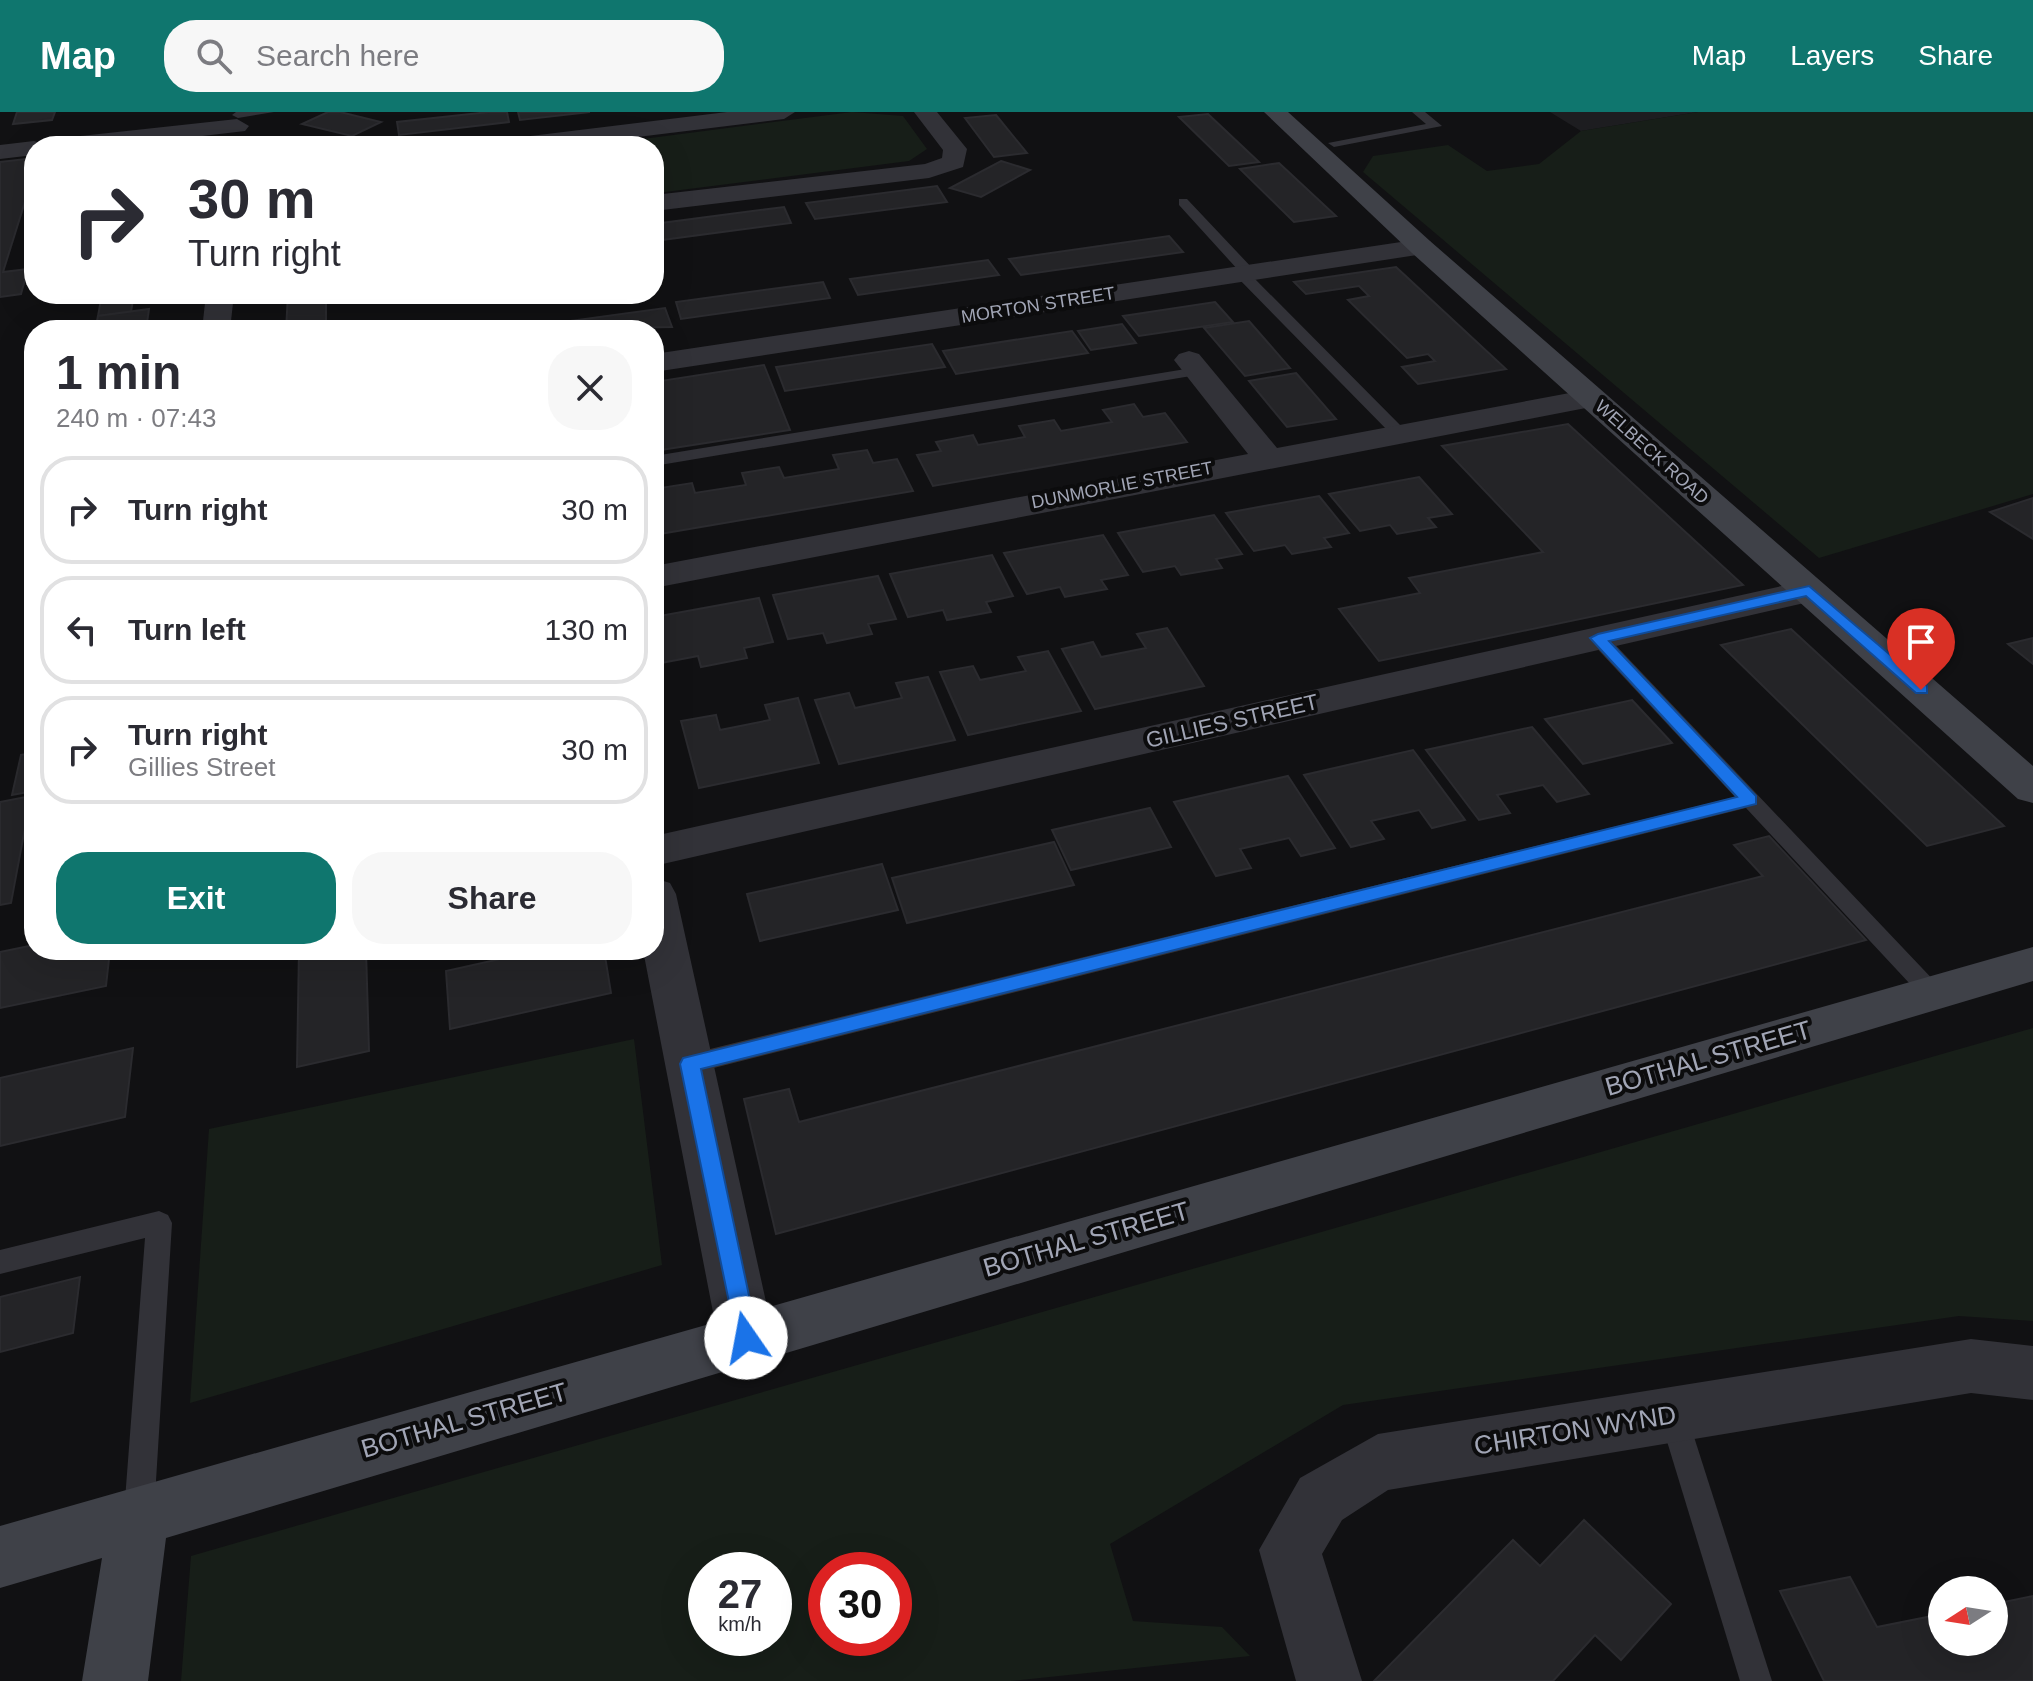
<!DOCTYPE html>
<meta charset="utf-8">
<style>
:root{--surface:#fff;--page:#f7f7f7;--text:#2b2b33;--muted:#7c7c81;--line:#e1e1e2;--accent:#0f766e}
body{margin:0;font-family:Arial,sans-serif;background:var(--page);color:var(--text);height:100vh;display:flex;flex-direction:column;font-size:30px;white-space:nowrap}
*{box-sizing:border-box;margin:0}
p{font-size:26px;color:var(--muted)}
.icon{flex:none;width:44px;height:44px;fill:none;stroke:currentColor;stroke-width:2;stroke-linecap:round;stroke-linejoin:round}
.map{position:relative;flex:1;overflow:hidden}
.details{position:absolute;left:24px;top:208px;width:640px;height:640px;display:flex;flex-direction:column;background:var(--surface);border-radius:32px;box-shadow:0 8px 32px #0002}
.details>*{flex:none}
.top-card{position:absolute;left:24px;top:24px;width:640px;height:168px;border-radius:32px;box-shadow:0 8px 32px #0002;background:#fff;color:var(--text);overflow:hidden}
.needle{width:52px;rotate:258deg}
.tools{position:absolute;left:1928px;top:1464px;display:grid;gap:16px}
.tools a{display:grid;place-items:center;width:80px;height:80px;border-radius:50%;background:var(--surface);box-shadow:0 8px 32px #0002;font-size:40px}
.speed{position:absolute;left:688px;top:1440px;display:flex;gap:16px;font-size:40px;font-weight:700;text-align:center}
.speed>*{display:grid;place-content:center;width:104px;height:104px;border-radius:50%;background:var(--surface);box-shadow:0 8px 32px #0002;line-height:1}
.speed small{font-size:20px;font-weight:400}
.speed .limit{border:12px solid #d22;background:#fff;color:#111}
.pin{position:absolute;display:grid;place-items:center;width:68px;height:68px;color:#fff;margin:-82px -34px;border-radius:50% 50% 50% 0;rotate:-45deg;box-shadow:0 0 8px #0007}
.pin .icon{rotate:45deg}
.me{position:absolute;width:88px;margin:-44px;rotate:348deg;stroke-linejoin:round;filter:drop-shadow(0 0 6px #0008)}
.turn{display:flex;align-items:center;gap:28px;height:168px;padding:0 32px;font-size:36px}
.turn .icon{width:104px;height:104px;stroke-width:2.5}
.turn b{display:block;font-size:56px;line-height:68px}
.round{display:grid;place-items:center;flex:none;width:84px;height:84px;border-radius:32px;background:var(--page)}
.headline{display:flex;align-items:center;justify-content:space-between;height:136px;padding:0 32px}
h1{font-size:48px;font-weight:600;line-height:60px}
.cta{display:flex;gap:16px;margin-top:auto;padding:16px 32px}
.cta a{flex:1;height:92px;border-radius:32px;background:var(--accent);color:#fff;font-size:32px;font-weight:600;line-height:92px;text-align:center}
.cta a+a{background:var(--page);color:var(--text)}
ul{padding:0;list-style:none}
li{display:flex;align-items:center;gap:24px;height:108px;margin:0 16px 12px;padding:0 16px;border:4px solid var(--line);border-radius:32px}
li div{flex:1}
li b{display:block;font-size:30px}
li em{font-style:normal}
header{display:flex;align-items:center;gap:48px;box-sizing:border-box;height:112px;padding:0 40px;background:var(--accent);color:#fff}
header strong{font-size:38px}
nav{display:flex;gap:44px;margin-inline-start:auto;font-size:28px}
.search{width:560px;height:72px;background:var(--page);display:flex;align-items:center;gap:20px;box-sizing:border-box;padding:0 28px;border-radius:32px;color:var(--muted);font-size:30px}
.map>svg:first-child{display:block}
.built{fill:#1d1d20}
.green{fill:#171e18;fill-rule:evenodd}
.building{fill:#242427;stroke:#2b2b2f;stroke-width:2}
.lines{fill:none;stroke-linecap:round;stroke-linejoin:round}
.lane{fill:#323238;fill-rule:evenodd}
.street{fill:#323238;fill-rule:evenodd}
.secondary{fill:#3f4148;fill-rule:evenodd}
.route{fill:#1a73e8;stroke:#114b97;stroke-width:2}
.labels{text-anchor:middle;dominant-baseline:central;stroke-width:8;stroke-linejoin:round;paint-order:stroke}
.far-street-label{font-size:18px;fill:#a1a5b5;stroke:#0c0c0d}
.street-label{font-size:22px;fill:#a1a5b5;stroke:#0c0c0d}
.near-street-label{font-size:26px;fill:#a1a5b5;stroke:#0c0c0d}
</style>
<header>
<strong>Map</strong>
<div class="search"><svg class="icon" aria-label="search" viewBox="0 0 24 24"><circle cx="10" cy="10" r="6"/><path d="M15 15l6 6"/></svg>Search here</div>
<nav><a>Map</a><a>Layers</a><a>Share</a></nav>
</header>
<div class="map">
<svg width="2033" height="1569" viewBox="0 0 2033 1569">
<rect width="100%" height="100%" fill="#111113"/>
<path class="built" d="M1550,0H1698L1581,19Z"/>
<g class="green">
<path d="M852,0L903,4L927,37L909,49L657,81H654V34H625L635,28Z"/>
<path d="M1698,0H2033V382L1819,446L1363,60L1373,44L1448,33L1487,59L1539,52L1581,19Z"/>
<path d="M2033,916V1209L1959,1204L1343,1293L1110,1432L1133,1509L1222,1515L1250,1544L1011,1569H181L191,1444ZM774,1458V1526H706V1458ZM826,1458H894V1526H826Z"/>
<path d="M634,927L662,1153L190,1291L209,1017Z"/>
</g>
<g class="building">
<path d="M17,0H55L52,8L13,12Z"/>
<path d="M328,0H340L381,10L352,24L302,12Z"/>
<path d="M489,0H507L509,10L399,23L397,10Z"/>
<path d="M518,0H590L520,8Z"/>
<path d="M1208,2L1259,50L1229,54L1179,5Z"/>
<path d="M996,3L1027,41L994,45L965,6Z"/>
<path d="M34,46V61L3,160L28,157L21,182L0,185V50Z"/>
<path d="M1001,49L1030,58L981,85L950,76Z"/>
<path d="M1279,51L1336,104L1294,110L1240,57Z"/>
<path d="M937,74L947,90L815,107L806,91Z"/>
<path d="M784,95L791,111L654,129V112Z"/>
<path d="M1169,124L1183,140L1021,163L1009,147Z"/>
<path d="M988,148L999,163L858,183L850,167Z"/>
<path d="M1396,155L1506,257L1418,272L1402,255L1435,249L1428,242L1407,246L1348,188L1369,184L1359,174L1306,182L1294,170Z"/>
<path d="M823,170L830,186L681,207L676,190Z"/>
<path d="M102,182H134L131,200L98,204Z"/>
<path d="M288,182H326V218H286Z"/>
<path d="M1215,190L1233,210L1139,224L1123,204Z"/>
<path d="M665,196L672,215L505,218Z"/>
<path d="M149,197L146,218H95L98,204Z"/>
<path d="M1249,209L1290,256L1245,264L1204,216Z"/>
<path d="M1122,212L1136,231L1091,238L1078,219Z"/>
<path d="M1072,219L1088,241L956,262L943,239Z"/>
<path d="M932,232L945,255L785,279L776,255Z"/>
<path d="M764,253L790,318L654,339V270Z"/>
<path d="M1296,261L1336,307L1287,315L1249,269Z"/>
<path d="M1134,292L1143,305L1165,301L1187,330L933,374L917,343L941,339L936,330L973,323L978,333L1025,325L1019,314L1054,308L1061,319L1112,310L1103,298Z"/>
<path d="M1568,312L1743,473L1379,549L1339,497L1420,481L1409,466L1543,440L1442,334Z"/>
<path d="M867,338L873,351L897,347L913,379L654,423V377L692,371L695,381L746,373L742,361L779,355L784,366L839,357L833,343Z"/>
<path d="M1419,365L1452,402L1428,406L1436,415L1397,422L1390,413L1360,419L1329,382Z"/>
<path d="M1319,384L1349,421L1324,426L1331,435L1292,442L1285,433L1254,439L1226,401Z"/>
<path d="M2033,386V427L1990,400Z"/>
<path d="M1214,403L1242,442L1216,447L1222,456L1181,463L1175,454L1143,460L1118,421Z"/>
<path d="M1103,423L1128,463L1101,468L1107,477L1065,485L1060,475L1027,482L1004,441Z"/>
<path d="M992,443L1013,484L986,490L991,500L947,508L943,498L908,505L890,462Z"/>
<path d="M878,464L896,507L868,512L872,522L827,531L823,521L788,527L773,483Z"/>
<path d="M759,486L773,530L744,536L747,546L701,555L698,544L661,551L654,505Z"/>
<path d="M1167,516L1204,574L1095,597L1062,537L1093,530L1101,545L1146,536L1137,522Z"/>
<path d="M1791,517L2004,714L1927,734L1721,533Z"/>
<path d="M2033,526V552L2008,532Z"/>
<path d="M1048,539L1081,599L968,623L940,560L973,554L980,568L1026,559L1018,545Z"/>
<path d="M928,565L955,628L839,652L815,588L849,581L855,596L902,586L896,571Z"/>
<path d="M798,586L819,651L699,676L681,609L716,603L720,618L770,608L765,593Z"/>
<path d="M1632,588L1672,631L1583,652L1545,607Z"/>
<path d="M1532,615L1589,682L1557,690L1543,673L1497,683L1510,701L1479,708L1426,638Z"/>
<path d="M1413,638L1465,708L1432,716L1419,698L1371,709L1384,727L1351,735L1304,663Z"/>
<path d="M34,641V679L12,683L21,643Z"/>
<path d="M1288,664L1335,736L1301,744L1289,726L1240,737L1251,756L1216,764L1174,690Z"/>
<path d="M31,684L11,791L0,793V690Z"/>
<path d="M1150,696L1171,735L1071,758L1052,718Z"/>
<path d="M1769,724L1866,828L776,1122L744,987L789,977L799,1010L1763,764L1734,733Z"/>
<path d="M1054,730L1074,773L907,811L892,766Z"/>
<path d="M882,752L898,798L760,829L747,782Z"/>
<path d="M34,833V838H110L106,874L0,896V840Z"/>
<path d="M299,838H366L369,939L297,955Z"/>
<path d="M540,838H604L611,881L450,917L446,859Z"/>
<path d="M133,936L125,1005L0,1034V966Z"/>
<path d="M80,1165L73,1221L0,1240V1185Z"/>
<path d="M1584,1408L1671,1492L1621,1548L1595,1523L1553,1569H1374L1513,1428L1540,1454Z"/>
<path d="M1850,1465L1877,1515L1942,1502V1530H1994V1492L2033,1484V1569H1824L1780,1479Z"/>
</g>
<g class="lines">
<g class="lane">
<path d="M236,0H274L238,6L232,3Z"/>
<path d="M1412,0H1425L1442,14L1334,35L1328,31L1426,12Z"/>
<path d="M1179,87H1187L1254,158L1252,164L1405,318V324H1393L1237,165L1235,162L1239,159L1179,93Z"/>
<path d="M1198,255L1203,256V262L654,354V344Z"/>
<path d="M1598,520L1605,522L1940,875L1944,881L1940,887H1924L1746,696L690,962L681,959L678,952L681,945L690,942L1735,685L1591,530V522Z"/>
<path d="M159,1099L168,1103L172,1111L154,1401L150,1412L139,1416L128,1412L124,1401L145,1126L0,1162V1138Z"/>
<path d="M1673,1289L1683,1293L1687,1303L1772,1569H1740L1659,1303L1663,1293Z"/>
</g>
<g class="street">
<path d="M727,0H795L784,7L564,34H494L506,27Z"/>
<path d="M914,0H937L967,37L963,55L929,66L654,99V83L925,52L942,46L943,38Z"/>
<path d="M237,7L249,14L245,19L118,34H34V43L0,47V33L34,29L43,32L53,27Z"/>
<path d="M1421,127L1430,129L1434,135L1430,141L654,260V242Z"/>
<path d="M206,182H234L230,218H202Z"/>
<path d="M1189,239L1199,242L1277,336L1591,277L1602,280L1606,286L1602,292L1591,295L654,476V454L1248,342L1174,248L1179,242Z"/>
<path d="M1809,468L1822,471L1827,479L1822,487L654,754V724Z"/>
<path d="M654,766L670,771L676,782L774,1226L766,1244L746,1252L726,1244L718,1226L643,838H654Z"/>
<path d="M1971,1227L2033,1234V1288L1971,1281L1388,1378L1342,1408L1322,1442L1362,1569H1296L1259,1438L1300,1366L1378,1322Z"/>
</g>
<g class="secondary">
<path d="M1264,0H1288L1430,129L2033,654V691L2018,687L1412,141Z"/>
<path d="M2033,835V869L166,1426L148,1569H82L102,1446L0,1476V1414Z"/>
</g>
</g>
<path class="route" d="M1809,474L1927,574V581H1916L1806,484L1609,529L1756,684V692L701,957L758,1226L755,1234L746,1237L738,1234L680,952L683,946L1737,685L1590,526L1598,522Z"/>
<g class="labels">
<g class="far-street-label">
<text transform="translate(1038 193) rotate(-9)">MORTON STREET</text>
<text transform="translate(1652 340) rotate(42)">WELBECK ROAD</text>
<text transform="translate(1122 373) rotate(-11)">DUNMORLIE STREET</text>
</g>
<g class="street-label">
<text transform="translate(1232 609) rotate(-13)">GILLIES STREET</text>
</g>
<g class="near-street-label">
<text transform="translate(1708 946) rotate(-16)">BOTHAL STREET</text>
<text transform="translate(1086 1127) rotate(-16)">BOTHAL STREET</text>
<text transform="translate(464 1308) rotate(-16)">BOTHAL STREET</text>
<text transform="translate(1575 1318) rotate(-9)">CHIRTON WYND</text>
</g>
</g>
</svg>
<div class="tools">
<a><svg class="needle" viewBox="-14 -14 28 28"><path d="M0-13l5 13h-10z" fill="#e53935"/><path d="M0 13l5-13h-10z" fill="#7c7c81"/></svg></a>
</div>
<div class="speed"><div>27<small>km/h</small></div><div class="limit">30</div></div>
<div class="pin" style="left:1921px;top:578px;background:#d93025"><svg class="icon" aria-label="arrive" viewBox="0 0 24 24"><path d="M6 21V4h12l-3 4 3 4H6"/></svg></div>
<svg class="me" style="left:746px;top:1226px" viewBox="-20 -20 40 40"><circle r="19" fill="#fff"/><path d="M0-13L10 11 0 6-10 11z" fill="#1a73e8"/></svg>
<div class="top-card">
<div class="turn"><svg class="icon" aria-label="right" viewBox="0 0 24 24"><path d="M7 20v-9h11M14 6l5 5-5 5"/></svg><div><b>30 m</b>Turn right</div></div>
</div>
<section class="details">
<div class="headline"><div><h1>1 min</h1><p>240 m · 07:43</p></div><a class="round"><svg class="icon" aria-label="close" viewBox="0 0 24 24"><path d="M6 6l12 12M18 6L6 18"/></svg></a></div>
<ul>
<li><svg class="icon" aria-label="right" viewBox="0 0 24 24"><path d="M7 20v-9h11M14 6l5 5-5 5"/></svg><div><b>Turn right</b></div><em>30 m</em></li>
<li><svg class="icon" aria-label="left" viewBox="0 0 24 24"><path d="M17 20v-9H6M10 6l-5 5 5 5"/></svg><div><b>Turn left</b></div><em>130 m</em></li>
<li><svg class="icon" aria-label="right" viewBox="0 0 24 24"><path d="M7 20v-9h11M14 6l5 5-5 5"/></svg><div><b>Turn right</b><p>Gillies Street</p></div><em>30 m</em></li>
</ul>
<div class="cta"><a>Exit</a><a>Share</a></div>
</section>
</div>
